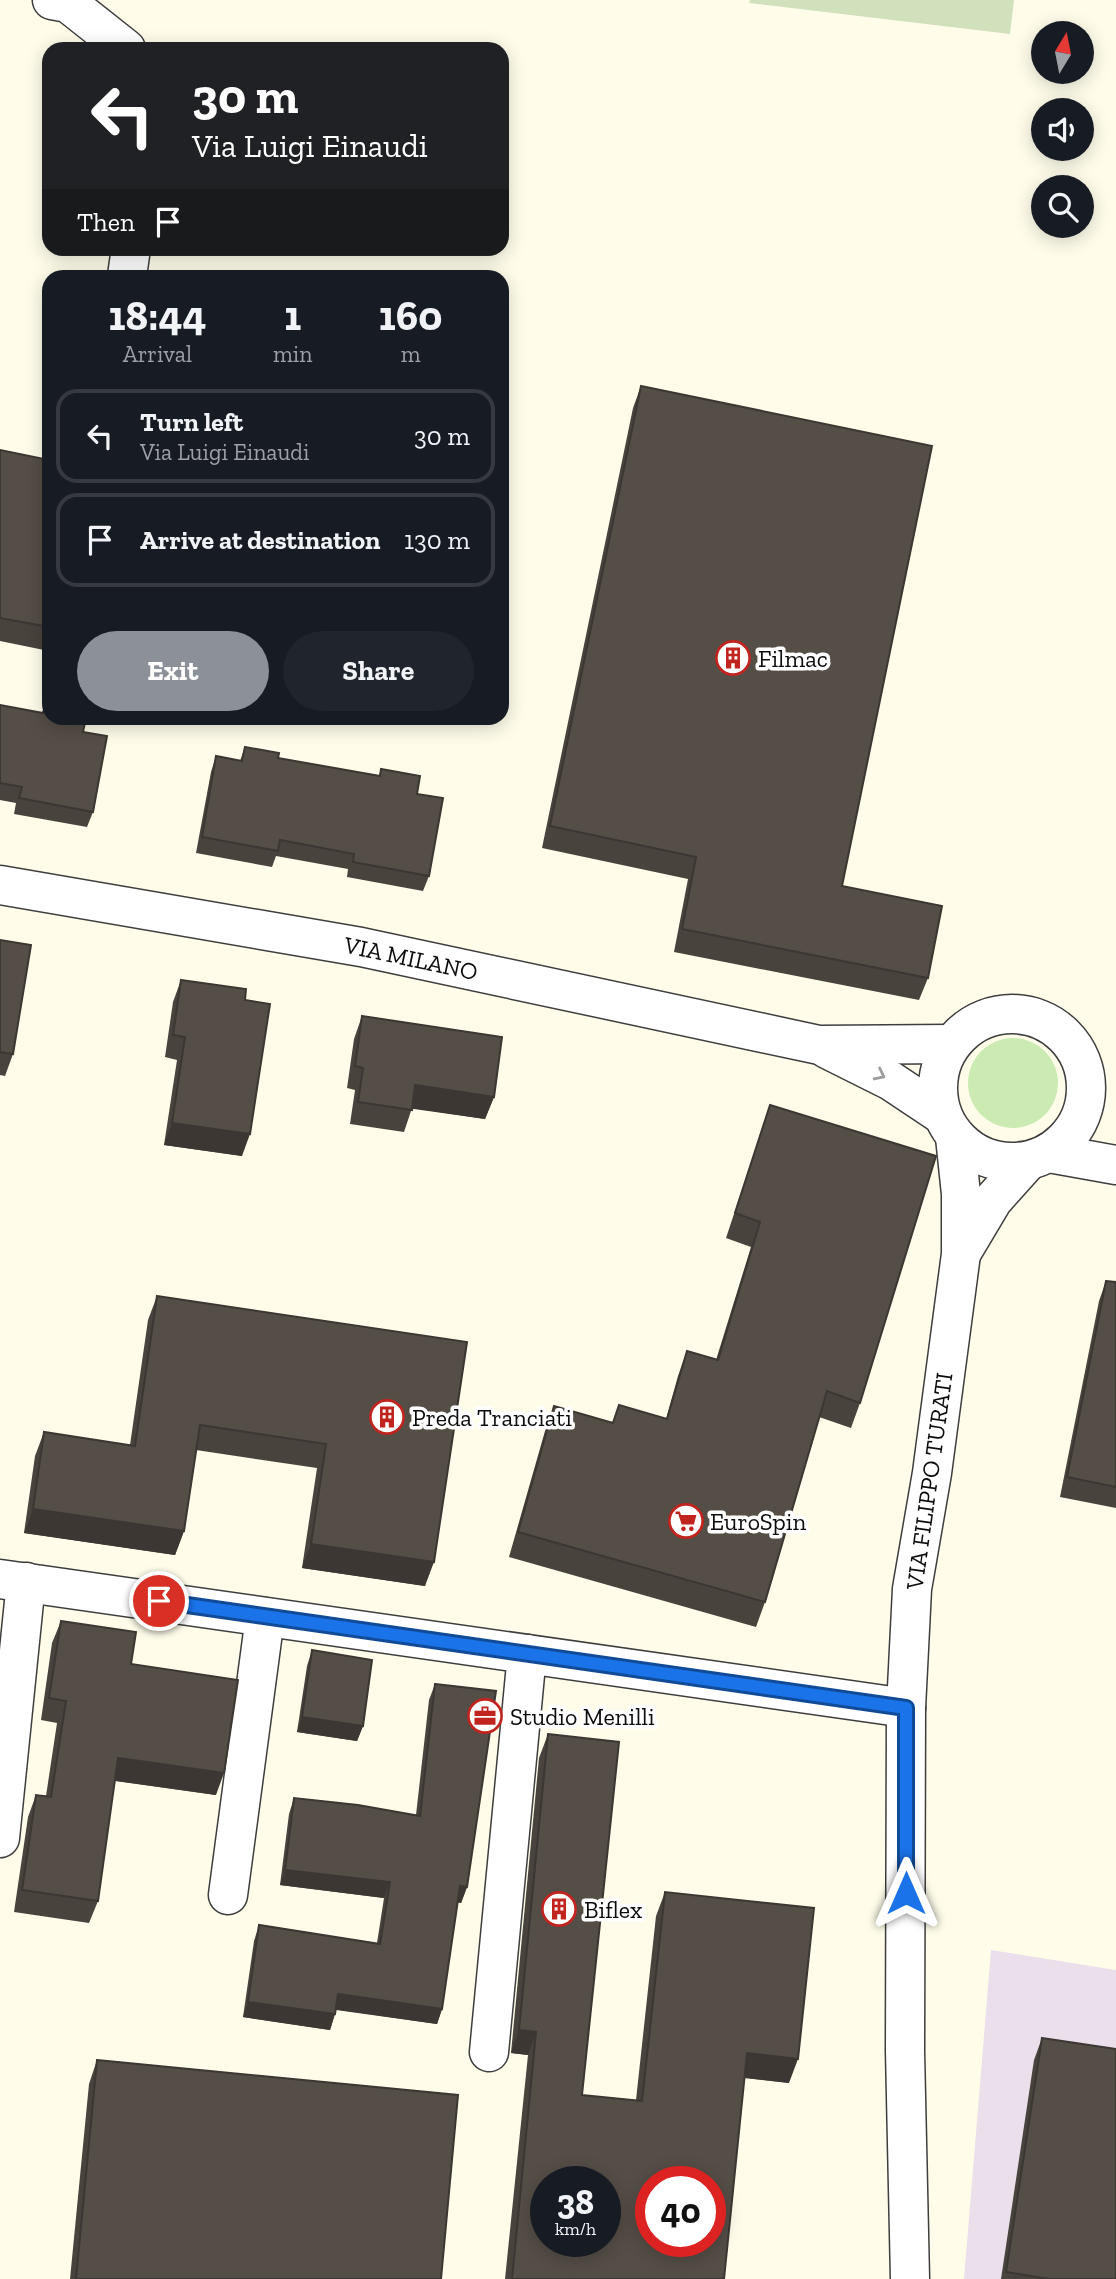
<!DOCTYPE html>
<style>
:root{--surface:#171b24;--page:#20242c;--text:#f1f3f6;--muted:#9ea1a6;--line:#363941;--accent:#8c9099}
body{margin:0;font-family:"Zilla Slab",serif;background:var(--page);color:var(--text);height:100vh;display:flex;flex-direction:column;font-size:26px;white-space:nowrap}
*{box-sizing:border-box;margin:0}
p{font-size:23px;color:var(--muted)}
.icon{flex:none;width:38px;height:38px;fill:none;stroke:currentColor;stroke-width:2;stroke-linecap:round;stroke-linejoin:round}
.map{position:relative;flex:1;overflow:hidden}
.drawer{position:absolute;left:42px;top:270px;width:467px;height:455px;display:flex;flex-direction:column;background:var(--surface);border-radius:21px;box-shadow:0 4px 18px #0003}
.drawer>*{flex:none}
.top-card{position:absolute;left:42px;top:42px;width:467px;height:214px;border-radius:21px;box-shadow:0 4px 18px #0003;background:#202124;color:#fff;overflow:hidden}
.needle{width:46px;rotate:10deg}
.fabs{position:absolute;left:1031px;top:21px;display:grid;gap:14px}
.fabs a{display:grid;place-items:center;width:63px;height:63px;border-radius:50%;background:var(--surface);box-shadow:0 4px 18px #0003;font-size:35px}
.speed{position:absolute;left:530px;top:2166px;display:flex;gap:14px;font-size:35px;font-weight:700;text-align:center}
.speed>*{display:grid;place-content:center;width:91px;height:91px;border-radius:50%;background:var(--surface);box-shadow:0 4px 18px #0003;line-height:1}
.speed small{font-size:18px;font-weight:400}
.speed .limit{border:10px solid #d22;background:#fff;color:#111}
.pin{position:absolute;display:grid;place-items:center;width:60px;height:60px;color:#fff;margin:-30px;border:4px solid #fff;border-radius:50%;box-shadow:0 2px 7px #0007}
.me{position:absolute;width:77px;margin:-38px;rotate:0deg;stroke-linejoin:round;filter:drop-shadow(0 0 5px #0008)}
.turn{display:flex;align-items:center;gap:24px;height:147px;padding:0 35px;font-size:32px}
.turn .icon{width:91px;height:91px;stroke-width:2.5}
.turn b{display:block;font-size:49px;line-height:60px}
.then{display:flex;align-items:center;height:66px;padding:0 35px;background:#0003;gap:14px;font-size:26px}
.eta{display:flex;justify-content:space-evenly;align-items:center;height:119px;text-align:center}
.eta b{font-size:42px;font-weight:800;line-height:49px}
.button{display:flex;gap:14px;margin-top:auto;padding:14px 35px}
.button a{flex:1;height:80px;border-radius:42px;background:var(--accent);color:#fff;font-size:28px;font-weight:800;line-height:80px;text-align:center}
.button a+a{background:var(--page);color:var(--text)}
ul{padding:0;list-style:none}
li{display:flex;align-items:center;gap:21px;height:94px;margin:0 14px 10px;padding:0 21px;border:4px solid var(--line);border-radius:21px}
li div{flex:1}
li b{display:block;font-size:26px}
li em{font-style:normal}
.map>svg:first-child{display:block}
.industrial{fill:#ebdfeb}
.green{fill:#cbebb2}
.cemetery{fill:#d1e1bb}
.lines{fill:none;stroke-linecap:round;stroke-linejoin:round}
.minor-casing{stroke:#3e3e3e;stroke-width:41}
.minor{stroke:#fff;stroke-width:38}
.wall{fill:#49433d}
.shaded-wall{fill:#3c3732}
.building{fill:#554e47;stroke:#3c3732;stroke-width:2;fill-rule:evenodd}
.oneway{stroke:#9d9d9d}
.route-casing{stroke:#114b97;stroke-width:18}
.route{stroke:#1a73e8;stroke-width:12}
.labels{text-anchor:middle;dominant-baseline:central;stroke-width:7;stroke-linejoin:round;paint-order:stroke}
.poi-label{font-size:24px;fill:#0b0b0b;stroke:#fff;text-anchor:start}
.street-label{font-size:24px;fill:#0b0b0b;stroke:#fff}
</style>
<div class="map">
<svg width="1116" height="2279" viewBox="0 0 1116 2279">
<rect width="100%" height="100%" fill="#fffdea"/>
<path class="industrial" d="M991,1950L1116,1970V2279H964Z"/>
<circle class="green" cx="1013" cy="1083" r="45"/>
<path class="cemetery" d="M750,0H1014L1010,34L749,3Z"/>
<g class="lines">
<g class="minor-casing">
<g id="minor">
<path d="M52,0L68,3L126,49"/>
<path d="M127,276L131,248"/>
<path d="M0,885L361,947L819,1045L951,1044"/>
<circle cx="1012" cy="1088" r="74"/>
<path d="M827,1049L891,1081L942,1115"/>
<path d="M1049,1153L1116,1165"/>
<path d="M962,1252L993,1200L1027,1162"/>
<path d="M0,1579L906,1708"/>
<path d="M0,1838L26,1582"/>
<path d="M228,1895L265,1617"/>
<path d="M489,2052L527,1654"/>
<path d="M910,2279L905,2051L906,1708L912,1589L932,1473L961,1254V1194L955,1137"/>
</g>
</g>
<use href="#minor" class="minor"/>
</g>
<g class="wall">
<path d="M641,386L842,886L928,978L919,1000L674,952L688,879L542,848L633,408Z"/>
<path d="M0,450L49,460V651L0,641Z"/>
<path d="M0,705L42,713L45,706L83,732L93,812L87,827L14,814L16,803L0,800Z"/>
<path d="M245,747L278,758L379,776L381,769L417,794L429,876L423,891L347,877L348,869L276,856L272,867L196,853L211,772L216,756L240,761Z"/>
<path d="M0,940L13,1054L5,1076L0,1075Z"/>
<path d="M181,980L245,1000L242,1156L164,1145L177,1060L165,1057L173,1002Z"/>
<path d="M362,1016L494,1097L485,1119L412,1108L404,1132L350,1124L355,1090L347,1088L354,1039Z"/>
<path d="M770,1105L860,1403L851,1428L819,1417L765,1602L756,1627L509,1557L545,1431L554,1406L612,1423L619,1405L666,1419L678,1376L687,1351L716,1360L751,1247L726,1238Z"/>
<path d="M1106,1281L1116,1282V1508L1060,1497L1099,1301Z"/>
<path d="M157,1296L467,1342L425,1586L302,1568L317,1468L196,1450L184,1531L175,1555L24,1533L35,1456L44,1432L130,1445L148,1320Z"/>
<path d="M61,1621L131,1664L216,1795L115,1781L98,1901L89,1923L14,1912L28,1817L36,1795L46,1796L57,1723L41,1720L52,1643Z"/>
<path d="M312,1650L363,1726L357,1741L297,1732L307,1666Z"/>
<path d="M435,1684L467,1887L461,1903L458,1902L442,2009L437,2024L336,2010L330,2030L243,2017L254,1941L259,1925L377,1943L384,1898L280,1885L289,1814L294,1798L416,1815L429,1700Z"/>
<path d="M548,1734L582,2095L636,2100L656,1916L665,1892L789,2083L744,2078L724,2279H505L528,2055L511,2053L539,1758Z"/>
<path d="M1042,2038L1116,2279H1001L1034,2060Z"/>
<path d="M97,2060L441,2279H70L89,2084Z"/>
</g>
<g class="shaded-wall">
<path d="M415,1085L494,1097L485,1119L407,1108Z"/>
<path d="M172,1123L250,1134L242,1156L164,1145Z"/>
<path d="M33,1509L184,1531L175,1555L24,1533Z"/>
<path d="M311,1544L434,1562L425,1586L302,1568Z"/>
<path d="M302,1717L363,1726L357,1741L297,1732Z"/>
<path d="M118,1758L224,1773L216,1795L110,1780Z"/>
<path d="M285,1870L390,1882L384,1898L280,1885Z"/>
<path d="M460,1886L467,1887L461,1903L455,1902Z"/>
<path d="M338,1994L442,2009L437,2024L333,2009Z"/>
<path d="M248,2002L335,2014L330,2030L243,2017Z"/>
<path d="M519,2030L536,2032L528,2055L511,2053Z"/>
<path d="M747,2053L798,2059L789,2083L738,2077Z"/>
</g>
<g class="building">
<path d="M641,386L932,446L842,886L942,906L928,978L682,929L696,857L550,826Z"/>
<path d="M0,450L49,460V627L0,618Z"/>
<path d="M0,705L43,713L45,706L49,707V718H86L83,732L107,736L93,812L19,798L22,787L0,783Z"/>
<path d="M245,747L279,753L278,758L380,776L381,769L420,776L417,794L443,798L429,876L353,862L354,854L280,840L278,851L202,837L216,756L242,761Z"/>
<path d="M0,940L31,945L13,1054L0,1052Z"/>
<path d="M181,980L246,989L245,1000L270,1004L250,1134L172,1123L185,1037L173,1035Z"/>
<path d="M362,1016L502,1037L494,1097L415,1085L412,1110L358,1102L363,1068L355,1066Z"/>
<path d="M770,1105L936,1156L860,1403L827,1391L765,1602L518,1532L554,1406L613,1423L619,1405L667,1419L687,1351L718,1360L760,1222L735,1213Z"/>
<path d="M1106,1281L1116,1282V1487L1067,1477Z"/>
<path d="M157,1296L467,1342L434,1562L311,1544L326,1444L200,1425L184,1531L33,1509L44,1432L135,1446Z"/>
<path d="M61,1621L136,1632L131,1664L238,1680L224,1773L118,1758L98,1901L22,1890L36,1795L51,1797L66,1701L49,1698Z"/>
<path d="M312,1650L372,1660L363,1726L302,1717Z"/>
<path d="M435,1684L496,1691L467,1887L460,1886L442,2009L338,1994L335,2014L248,2002L259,1925L380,1944L390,1882L285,1870L294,1798L358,1805L420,1816Z"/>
<path d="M548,1734L619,1742L582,2095L642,2101L665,1892L814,1908L798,2059L747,2053L724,2279H512L536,2032L519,2030ZM546,2182H606V2242H546ZM651,2182H710V2242H651Z"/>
<path d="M1042,2038L1116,2049V2279H1049L1006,2272Z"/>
<path d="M97,2060L458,2095L441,2279H76Z"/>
</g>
<defs><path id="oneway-chevron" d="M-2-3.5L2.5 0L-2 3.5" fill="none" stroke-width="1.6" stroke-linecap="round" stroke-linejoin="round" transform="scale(1.75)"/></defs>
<use class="oneway" href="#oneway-chevron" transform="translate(880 1075) rotate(26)"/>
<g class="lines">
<g class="route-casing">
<path id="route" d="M159,1601L906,1708V1893"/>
</g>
<use href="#route" class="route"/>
</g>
<defs>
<g id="building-ring" transform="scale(1.75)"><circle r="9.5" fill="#fff" stroke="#c1241e" stroke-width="1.5"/><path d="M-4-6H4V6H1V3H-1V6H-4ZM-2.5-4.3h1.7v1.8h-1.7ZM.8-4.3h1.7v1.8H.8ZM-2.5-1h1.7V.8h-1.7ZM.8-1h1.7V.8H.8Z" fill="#c1241e"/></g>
<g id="supermarket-ring" transform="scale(1.75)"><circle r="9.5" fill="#fff" stroke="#c1241e" stroke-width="1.5"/><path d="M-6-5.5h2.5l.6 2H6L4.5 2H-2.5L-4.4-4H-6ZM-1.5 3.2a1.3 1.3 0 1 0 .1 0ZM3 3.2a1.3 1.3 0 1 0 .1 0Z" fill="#c1241e"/></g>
<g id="office-ring" transform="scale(1.75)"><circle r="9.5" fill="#fff" stroke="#c1241e" stroke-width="1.5"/><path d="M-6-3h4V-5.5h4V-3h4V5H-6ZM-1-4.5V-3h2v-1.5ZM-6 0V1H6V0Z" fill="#c1241e"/></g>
</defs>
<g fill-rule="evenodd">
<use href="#building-ring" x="733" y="658"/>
<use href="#building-ring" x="387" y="1417"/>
<use href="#supermarket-ring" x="686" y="1521"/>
<use href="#office-ring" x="485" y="1716"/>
<use href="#building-ring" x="559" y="1909"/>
</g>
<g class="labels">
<g class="poi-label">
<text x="758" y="658">Filmac</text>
<text x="412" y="1417">Preda Tranciati</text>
<text x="710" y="1521">EuroSpin</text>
<text x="510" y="1716">Studio Menilli</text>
<text x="584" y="1909">Biflex</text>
</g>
<g class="street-label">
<text transform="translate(411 958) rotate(12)">VIA MILANO</text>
<text transform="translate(929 1481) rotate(-82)">VIA FILIPPO TURATI</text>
</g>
</g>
</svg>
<div class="fabs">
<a><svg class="needle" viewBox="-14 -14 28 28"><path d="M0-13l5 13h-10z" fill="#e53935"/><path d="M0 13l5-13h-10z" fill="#9ea1a6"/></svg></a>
<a><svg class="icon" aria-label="sound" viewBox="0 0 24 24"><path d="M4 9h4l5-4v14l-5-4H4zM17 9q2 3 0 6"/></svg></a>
<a><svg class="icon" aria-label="search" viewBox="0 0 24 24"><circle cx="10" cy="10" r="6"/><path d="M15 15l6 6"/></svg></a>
</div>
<div class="speed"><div>38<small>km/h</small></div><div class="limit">40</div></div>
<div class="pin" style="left:159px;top:1601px;background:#d93025"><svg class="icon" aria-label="arrive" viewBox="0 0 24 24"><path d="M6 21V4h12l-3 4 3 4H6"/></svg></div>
<svg class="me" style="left:906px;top:1893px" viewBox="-20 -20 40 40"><path d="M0-17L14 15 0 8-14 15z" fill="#1a73e8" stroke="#fff" stroke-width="4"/></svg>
<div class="top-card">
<div class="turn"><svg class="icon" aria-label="left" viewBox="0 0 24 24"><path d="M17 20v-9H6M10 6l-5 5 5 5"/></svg><div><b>30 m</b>Via Luigi Einaudi</div></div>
<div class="then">Then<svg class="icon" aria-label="arrive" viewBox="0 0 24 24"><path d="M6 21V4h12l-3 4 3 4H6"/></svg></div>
</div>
<section class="drawer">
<div class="eta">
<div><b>18:44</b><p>Arrival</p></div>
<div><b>1</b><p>min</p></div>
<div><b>160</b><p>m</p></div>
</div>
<ul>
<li><svg class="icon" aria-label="left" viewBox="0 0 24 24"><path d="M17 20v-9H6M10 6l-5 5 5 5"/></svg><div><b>Turn left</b><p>Via Luigi Einaudi</p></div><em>30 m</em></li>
<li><svg class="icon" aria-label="arrive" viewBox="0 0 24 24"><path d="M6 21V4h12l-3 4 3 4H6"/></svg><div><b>Arrive at destination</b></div><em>130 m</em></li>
</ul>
<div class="button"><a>Exit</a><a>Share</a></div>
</section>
</div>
